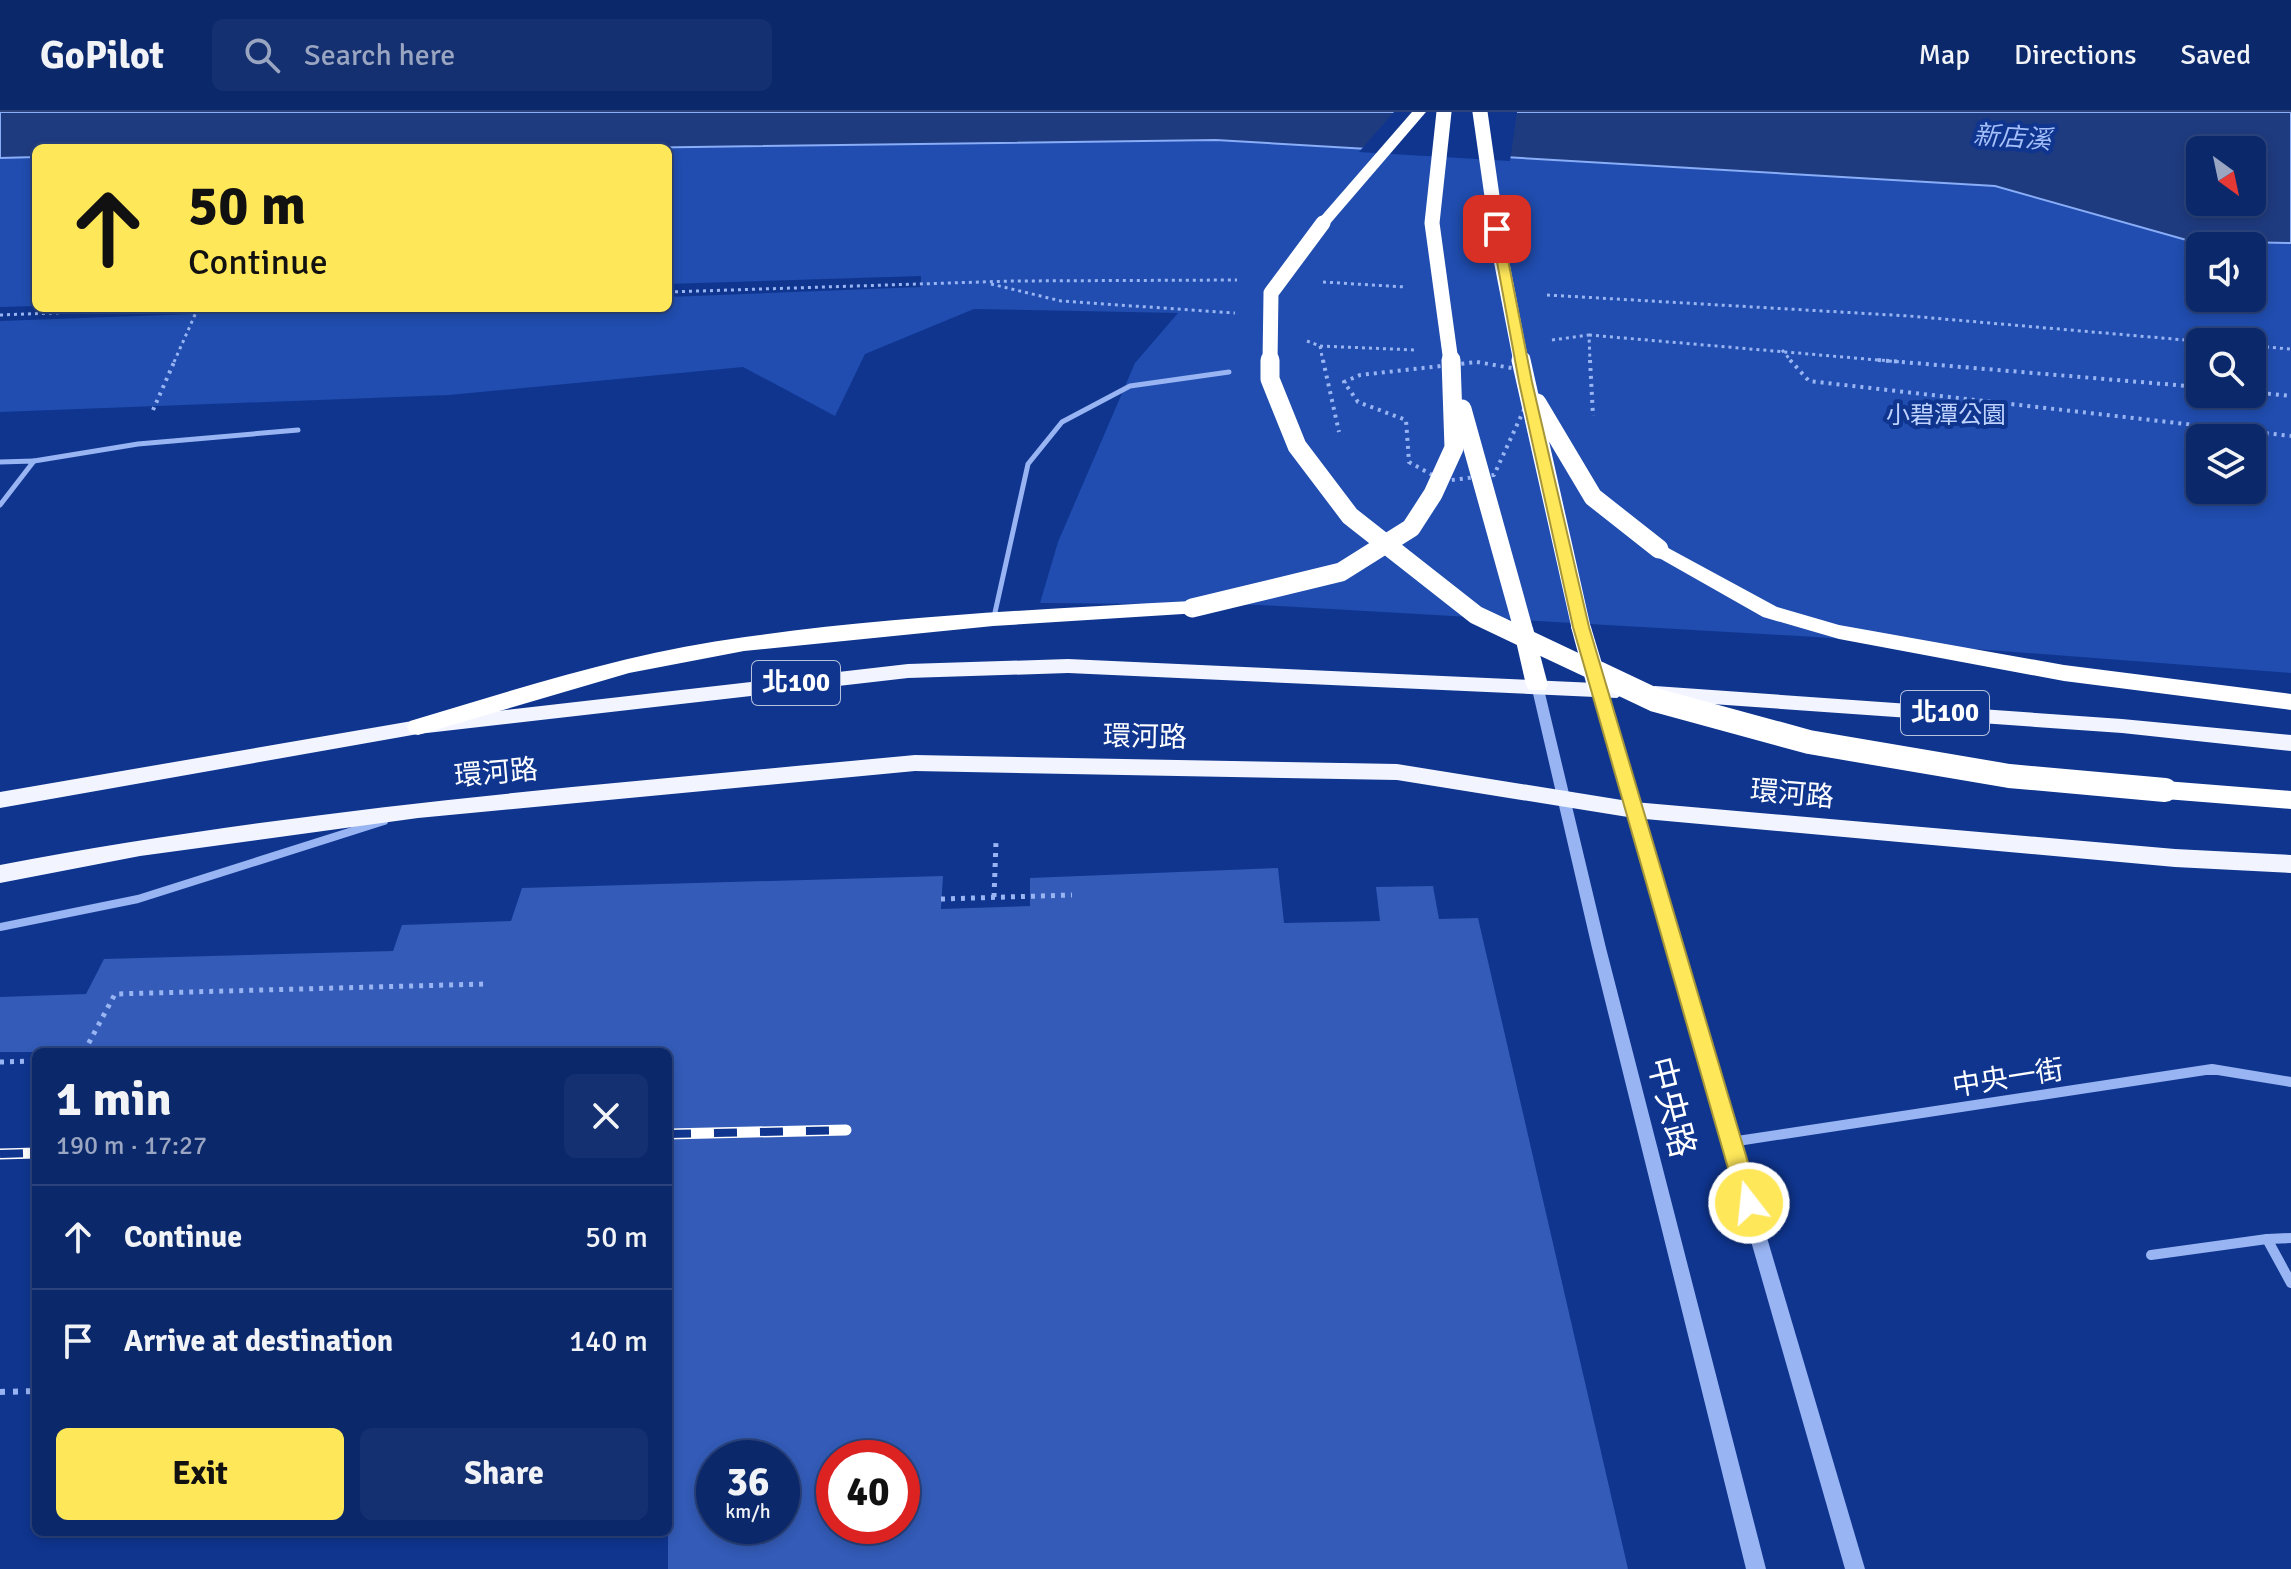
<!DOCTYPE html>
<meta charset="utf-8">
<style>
:root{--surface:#0b286b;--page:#143071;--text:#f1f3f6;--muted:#9aa6c1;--line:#2b447e;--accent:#ffe75a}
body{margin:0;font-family:Signika,"Noto Sans TC",sans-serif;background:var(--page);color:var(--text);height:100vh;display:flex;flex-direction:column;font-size:30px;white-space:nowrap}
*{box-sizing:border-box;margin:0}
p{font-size:26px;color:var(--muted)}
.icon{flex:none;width:44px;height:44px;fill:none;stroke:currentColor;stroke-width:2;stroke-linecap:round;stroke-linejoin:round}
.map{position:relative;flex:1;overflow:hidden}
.details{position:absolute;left:32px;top:936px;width:640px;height:488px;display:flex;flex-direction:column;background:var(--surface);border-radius:12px;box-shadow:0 4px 12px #0003,0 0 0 2px var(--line)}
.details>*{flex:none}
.top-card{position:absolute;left:32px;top:32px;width:640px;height:168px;border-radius:12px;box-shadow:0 4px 12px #0003,0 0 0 2px var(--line);background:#ffe75a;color:#111;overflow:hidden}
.needle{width:52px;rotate:147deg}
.buttons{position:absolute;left:2186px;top:24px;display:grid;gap:16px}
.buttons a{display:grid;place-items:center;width:80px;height:80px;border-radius:12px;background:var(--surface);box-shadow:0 4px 12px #0003,0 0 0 2px var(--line);font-size:40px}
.speed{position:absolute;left:696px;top:1328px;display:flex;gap:16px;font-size:40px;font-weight:700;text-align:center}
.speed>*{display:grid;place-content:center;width:104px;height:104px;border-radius:50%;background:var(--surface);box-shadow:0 4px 12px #0003,0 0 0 2px var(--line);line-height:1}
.speed small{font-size:20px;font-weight:400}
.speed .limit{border:12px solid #d22;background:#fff;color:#111}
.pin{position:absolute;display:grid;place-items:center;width:68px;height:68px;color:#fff;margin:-34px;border-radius:16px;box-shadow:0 4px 12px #0006}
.me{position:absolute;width:88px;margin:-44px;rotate:344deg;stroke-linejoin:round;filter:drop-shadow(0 0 6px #0008)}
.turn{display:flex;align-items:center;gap:28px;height:168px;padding:0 24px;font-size:36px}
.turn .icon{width:104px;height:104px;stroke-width:2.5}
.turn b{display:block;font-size:56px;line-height:68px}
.round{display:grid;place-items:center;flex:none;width:84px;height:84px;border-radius:12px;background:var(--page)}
.headline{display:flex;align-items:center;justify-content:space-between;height:136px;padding:0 24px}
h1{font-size:48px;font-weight:700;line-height:60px}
.action{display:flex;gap:16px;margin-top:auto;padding:16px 24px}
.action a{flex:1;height:92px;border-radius:12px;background:var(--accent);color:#111;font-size:32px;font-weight:700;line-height:92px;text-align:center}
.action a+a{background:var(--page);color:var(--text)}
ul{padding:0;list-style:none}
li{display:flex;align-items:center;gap:24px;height:104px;padding:0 24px;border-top:2px solid var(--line)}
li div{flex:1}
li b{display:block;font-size:30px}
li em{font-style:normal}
header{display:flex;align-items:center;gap:48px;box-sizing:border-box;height:112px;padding:0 40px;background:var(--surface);border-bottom:2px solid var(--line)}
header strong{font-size:38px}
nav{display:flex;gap:44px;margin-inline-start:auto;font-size:28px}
.search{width:560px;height:72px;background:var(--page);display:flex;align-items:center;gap:20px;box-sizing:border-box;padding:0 28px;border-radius:12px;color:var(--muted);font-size:30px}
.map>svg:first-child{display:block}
.green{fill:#204daf;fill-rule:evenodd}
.water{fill:#1f3b7f;stroke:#89adf7;stroke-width:2;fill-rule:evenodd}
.pier{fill:#0f358f}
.building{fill:#335bb7;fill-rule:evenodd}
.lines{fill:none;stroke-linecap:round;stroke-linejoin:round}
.path-far3{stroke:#98b4f3;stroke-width:3;stroke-dasharray:3 4;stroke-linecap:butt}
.path-far2{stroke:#98b4f3;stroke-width:4;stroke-dasharray:3 5;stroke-linecap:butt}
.path-far1{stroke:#98b4f3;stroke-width:5;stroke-dasharray:4 6;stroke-linecap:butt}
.path{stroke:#98b4f3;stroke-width:6;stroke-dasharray:5 8;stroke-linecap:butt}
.service{stroke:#98b4f3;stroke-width:5}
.minor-far1{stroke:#98b4f3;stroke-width:8}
.minor{stroke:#98b4f3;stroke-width:10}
.tertiary{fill:#98b4f3;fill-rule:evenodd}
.trunk{fill:#f2f5ff;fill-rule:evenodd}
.motorway{fill:#fff;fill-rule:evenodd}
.rail-casing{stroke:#fff;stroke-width:11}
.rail{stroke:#0f358f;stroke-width:8;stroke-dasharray:23;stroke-linecap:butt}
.motorway-bridge-far2{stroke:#fff;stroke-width:15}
.motorway-bridge-far1{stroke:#fff;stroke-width:19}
.motorway-bridge{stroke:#fff;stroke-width:24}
.route{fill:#ffe75a;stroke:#a6963a;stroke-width:2}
.labels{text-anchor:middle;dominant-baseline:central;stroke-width:8;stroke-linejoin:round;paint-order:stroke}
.far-park-label{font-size:24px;fill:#bfd3fe;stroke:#0f358f}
.far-water-label{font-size:26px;font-style:italic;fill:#a4bffa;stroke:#0f358f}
.shield{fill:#0f358f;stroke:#b7c2dd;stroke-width:2}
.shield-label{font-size:26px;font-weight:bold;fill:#fff}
.street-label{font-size:28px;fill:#fff;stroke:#0f358f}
.near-street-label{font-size:34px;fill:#fff;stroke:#0f358f}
</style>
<header>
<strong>GoPilot</strong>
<div class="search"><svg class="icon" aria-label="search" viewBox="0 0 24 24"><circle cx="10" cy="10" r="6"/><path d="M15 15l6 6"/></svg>Search here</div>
<nav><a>Map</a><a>Directions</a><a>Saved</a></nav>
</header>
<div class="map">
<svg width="2291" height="1457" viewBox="0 0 2291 1457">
<rect width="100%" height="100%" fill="#0f358f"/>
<g class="green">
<path d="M1216,28L1995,74L2190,129L2291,131V561L1816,525L1261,493L1040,491L1058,430L1135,251L1178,201L974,197L865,242L835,304L743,255L449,283L0,300V209L359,196H668V185L921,175V164L668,172V36H623ZM2200,134H2252V186H2200ZM2200,230H2252V282H2200ZM2200,326H2252V378H2200Z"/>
<path d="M36,45V194L0,195V46Z"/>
</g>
<path class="water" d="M0,0H2291V131L2190,129L1995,74L1216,28L623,36H36V45L0,46ZM2200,38H2252V90H2200Z"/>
<path class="pier" d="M1394,0H1517L1510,49L1359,40Z"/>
<path class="building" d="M1278,756L1284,811L1380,809L1376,775L1433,774L1439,807L1478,806L1628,1457H668V940H0V885L86,882L104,847L393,839L402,813L511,809L522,776L943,764L941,797L1030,794V766ZM714,1346H782V1414H714ZM834,1346H902V1414H834Z"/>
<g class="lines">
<g class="path-far3">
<path d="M1323,170L1405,175"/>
<path d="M991,172L1061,189L1235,201"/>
<path d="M668,180L1012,169L1237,168"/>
<path d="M1547,183L1909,204L2208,230"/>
<path d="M0,203L185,196"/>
<path d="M1589,223L1901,250"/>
<path d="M1552,228L1589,223L1590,250"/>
<path d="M1307,229L1320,234L1323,250"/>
<path d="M1320,234L1415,238"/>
<path d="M2252,234L2291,237"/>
<path d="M1782,238L1792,250"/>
<path d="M174,250L198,196"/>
</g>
<g class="path-far2">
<path d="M1323,248L1339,320"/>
<path d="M1590,248L1593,304"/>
<path d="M1790,248L1809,269L2291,324"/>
<path d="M1878,248L2200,275"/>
<path d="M1477,250L1517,257L1533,278L1494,363L1443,369L1409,350L1406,308L1358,290L1344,270L1360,263Z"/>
<path d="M2252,280L2291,284"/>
<path d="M153,298L175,248"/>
</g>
<g class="path-far1">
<path d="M994,785L996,730"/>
<path d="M941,787L1072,783"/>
<path d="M84,940L115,882L484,872"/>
<path d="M0,950L36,949"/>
</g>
<path class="path" d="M0,1280L36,1279"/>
<g class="service">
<path d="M34,349L138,332L298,318"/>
<path d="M0,350L34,349L0,393"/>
<path d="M994,505L1028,352L1062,310L1130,274L1229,260"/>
</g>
<g class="minor-far1">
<path d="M0,815L138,787L384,709"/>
<path d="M2200,959H2223"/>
</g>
<g class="minor">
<path d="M1731,1030L2212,957L2291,970"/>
<path d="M2291,1126L2267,1127L2291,1171"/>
<path d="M2151,1143L2267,1127"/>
</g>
<g class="tertiary">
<path d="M1537,569L1543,573L1606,836L1766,1457H1746L1592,836L1531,573Z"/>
<path d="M1599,573L1605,578L1865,1457H1845L1593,578Z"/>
</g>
<g class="trunk">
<path d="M1068,547L1617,572L1627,579L1617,586L1068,561L908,566L418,622L0,696V680L418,608L908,552Z"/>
<path d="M1655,574L2122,607L2291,623V639L2122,621L1655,588L1648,586L1645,581L1648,576Z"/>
<path d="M915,643L1397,652L1634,690L2175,737L2291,743V761L2175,755L1634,706L1397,668L915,659L418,706L140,744L0,771V753C302,695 609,672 915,643Z"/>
</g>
<g class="motorway">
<path d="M1412,0H1426L1328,114H1318V108Z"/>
<path d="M1659,431L1777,495L1839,513L2064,553L2291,582V598L2064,569L1839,527L1763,505L1652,442L1649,437L1652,432Z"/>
<path d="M1192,489L1202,496L1199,501L993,514L744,539L629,561L418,623L410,621L407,615L410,609C520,576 631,540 745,525C893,504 1043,497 1192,489Z"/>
<path d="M1581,508L1588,510L1591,515L1610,578L1607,583H1591L1588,578L1571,515L1574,510Z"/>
<path d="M1523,509L1530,511L1533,516L1548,573L1545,578H1529L1526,573L1513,516L1516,511Z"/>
<path d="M2165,669L2291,679V697L2165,687L2157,684L2153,678L2157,672Z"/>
</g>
<g class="rail-casing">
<g id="rail">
<path d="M668,1022L846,1018"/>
<path d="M0,1042L36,1041"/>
</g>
</g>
<use href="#rail" class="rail"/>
<g class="motorway-bridge-far2">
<path d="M1444,0L1432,111L1451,250"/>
<path d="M1480,0L1501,147L1521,250"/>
<path d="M1270,250L1271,181L1323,111"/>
</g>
<g class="motorway-bridge-far1">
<path d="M1270,248V267L1297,334L1350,404L1476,503L1603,563"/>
<path d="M1521,248L1581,515"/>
<path d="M1537,291L1593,385L1659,437"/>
<path d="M1462,297L1523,516"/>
<path d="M1192,496L1341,460L1411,416L1433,382L1454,336L1451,248"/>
</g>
<path class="motorway-bridge" d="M1598,561L1655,588L1809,630L2009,664L2165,678"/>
</g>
<path class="route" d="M1497,114L1502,117L1532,270L1589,515L1760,1091L1757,1098L1749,1101L1741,1098L1738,1091L1573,515L1519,270L1491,117Z"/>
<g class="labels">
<g class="far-park-label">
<text x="1946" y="303">小碧潭公園</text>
</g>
<g class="far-water-label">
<text transform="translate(2012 26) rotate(4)">新店溪</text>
</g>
<g class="shield">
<rect x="752" y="549" width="88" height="44" rx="6"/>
<rect x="1901" y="579" width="88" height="44" rx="6"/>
</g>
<g class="shield-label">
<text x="796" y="571">北100</text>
<text x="1945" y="601">北100</text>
</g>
<g class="street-label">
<text transform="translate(1145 625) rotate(1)">環河路</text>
<text transform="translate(496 661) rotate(-5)">環河路</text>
<text transform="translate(1792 682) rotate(5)">環河路</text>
<text transform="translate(2008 966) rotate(-9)">中央一街</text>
</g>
<g class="near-street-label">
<text transform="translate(1671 995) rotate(76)">中央路</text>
</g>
</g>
</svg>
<div class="buttons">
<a><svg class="needle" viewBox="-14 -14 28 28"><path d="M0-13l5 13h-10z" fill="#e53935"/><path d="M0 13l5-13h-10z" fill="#9aa6c1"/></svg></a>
<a><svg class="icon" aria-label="sound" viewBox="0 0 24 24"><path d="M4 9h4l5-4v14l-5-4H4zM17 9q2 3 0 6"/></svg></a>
<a><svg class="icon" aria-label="search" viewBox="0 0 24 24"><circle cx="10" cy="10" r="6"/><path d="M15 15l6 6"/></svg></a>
<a><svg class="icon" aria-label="layers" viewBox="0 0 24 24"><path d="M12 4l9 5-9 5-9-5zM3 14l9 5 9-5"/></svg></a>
</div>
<div class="speed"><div>36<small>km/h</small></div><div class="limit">40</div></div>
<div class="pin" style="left:1497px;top:117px;background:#d93025"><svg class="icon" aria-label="arrive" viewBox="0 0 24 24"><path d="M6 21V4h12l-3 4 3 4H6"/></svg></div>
<svg class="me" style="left:1749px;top:1091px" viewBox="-20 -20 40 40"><circle r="17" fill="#ffe75a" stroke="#fff" stroke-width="3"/><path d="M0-11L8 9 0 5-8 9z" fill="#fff"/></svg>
<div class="top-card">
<div class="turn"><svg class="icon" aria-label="ahead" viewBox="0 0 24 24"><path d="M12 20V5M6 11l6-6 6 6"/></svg><div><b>50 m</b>Continue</div></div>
</div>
<section class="details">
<div class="headline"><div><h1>1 min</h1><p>190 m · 17:27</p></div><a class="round"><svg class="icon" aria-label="close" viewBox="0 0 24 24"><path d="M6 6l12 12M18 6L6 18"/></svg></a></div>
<ul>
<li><svg class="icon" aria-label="ahead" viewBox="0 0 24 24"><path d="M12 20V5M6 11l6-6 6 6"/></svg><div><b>Continue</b></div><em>50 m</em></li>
<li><svg class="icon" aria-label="arrive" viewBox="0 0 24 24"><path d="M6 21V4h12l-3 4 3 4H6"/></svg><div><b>Arrive at destination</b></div><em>140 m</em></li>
</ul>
<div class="action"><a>Exit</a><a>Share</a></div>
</section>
</div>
